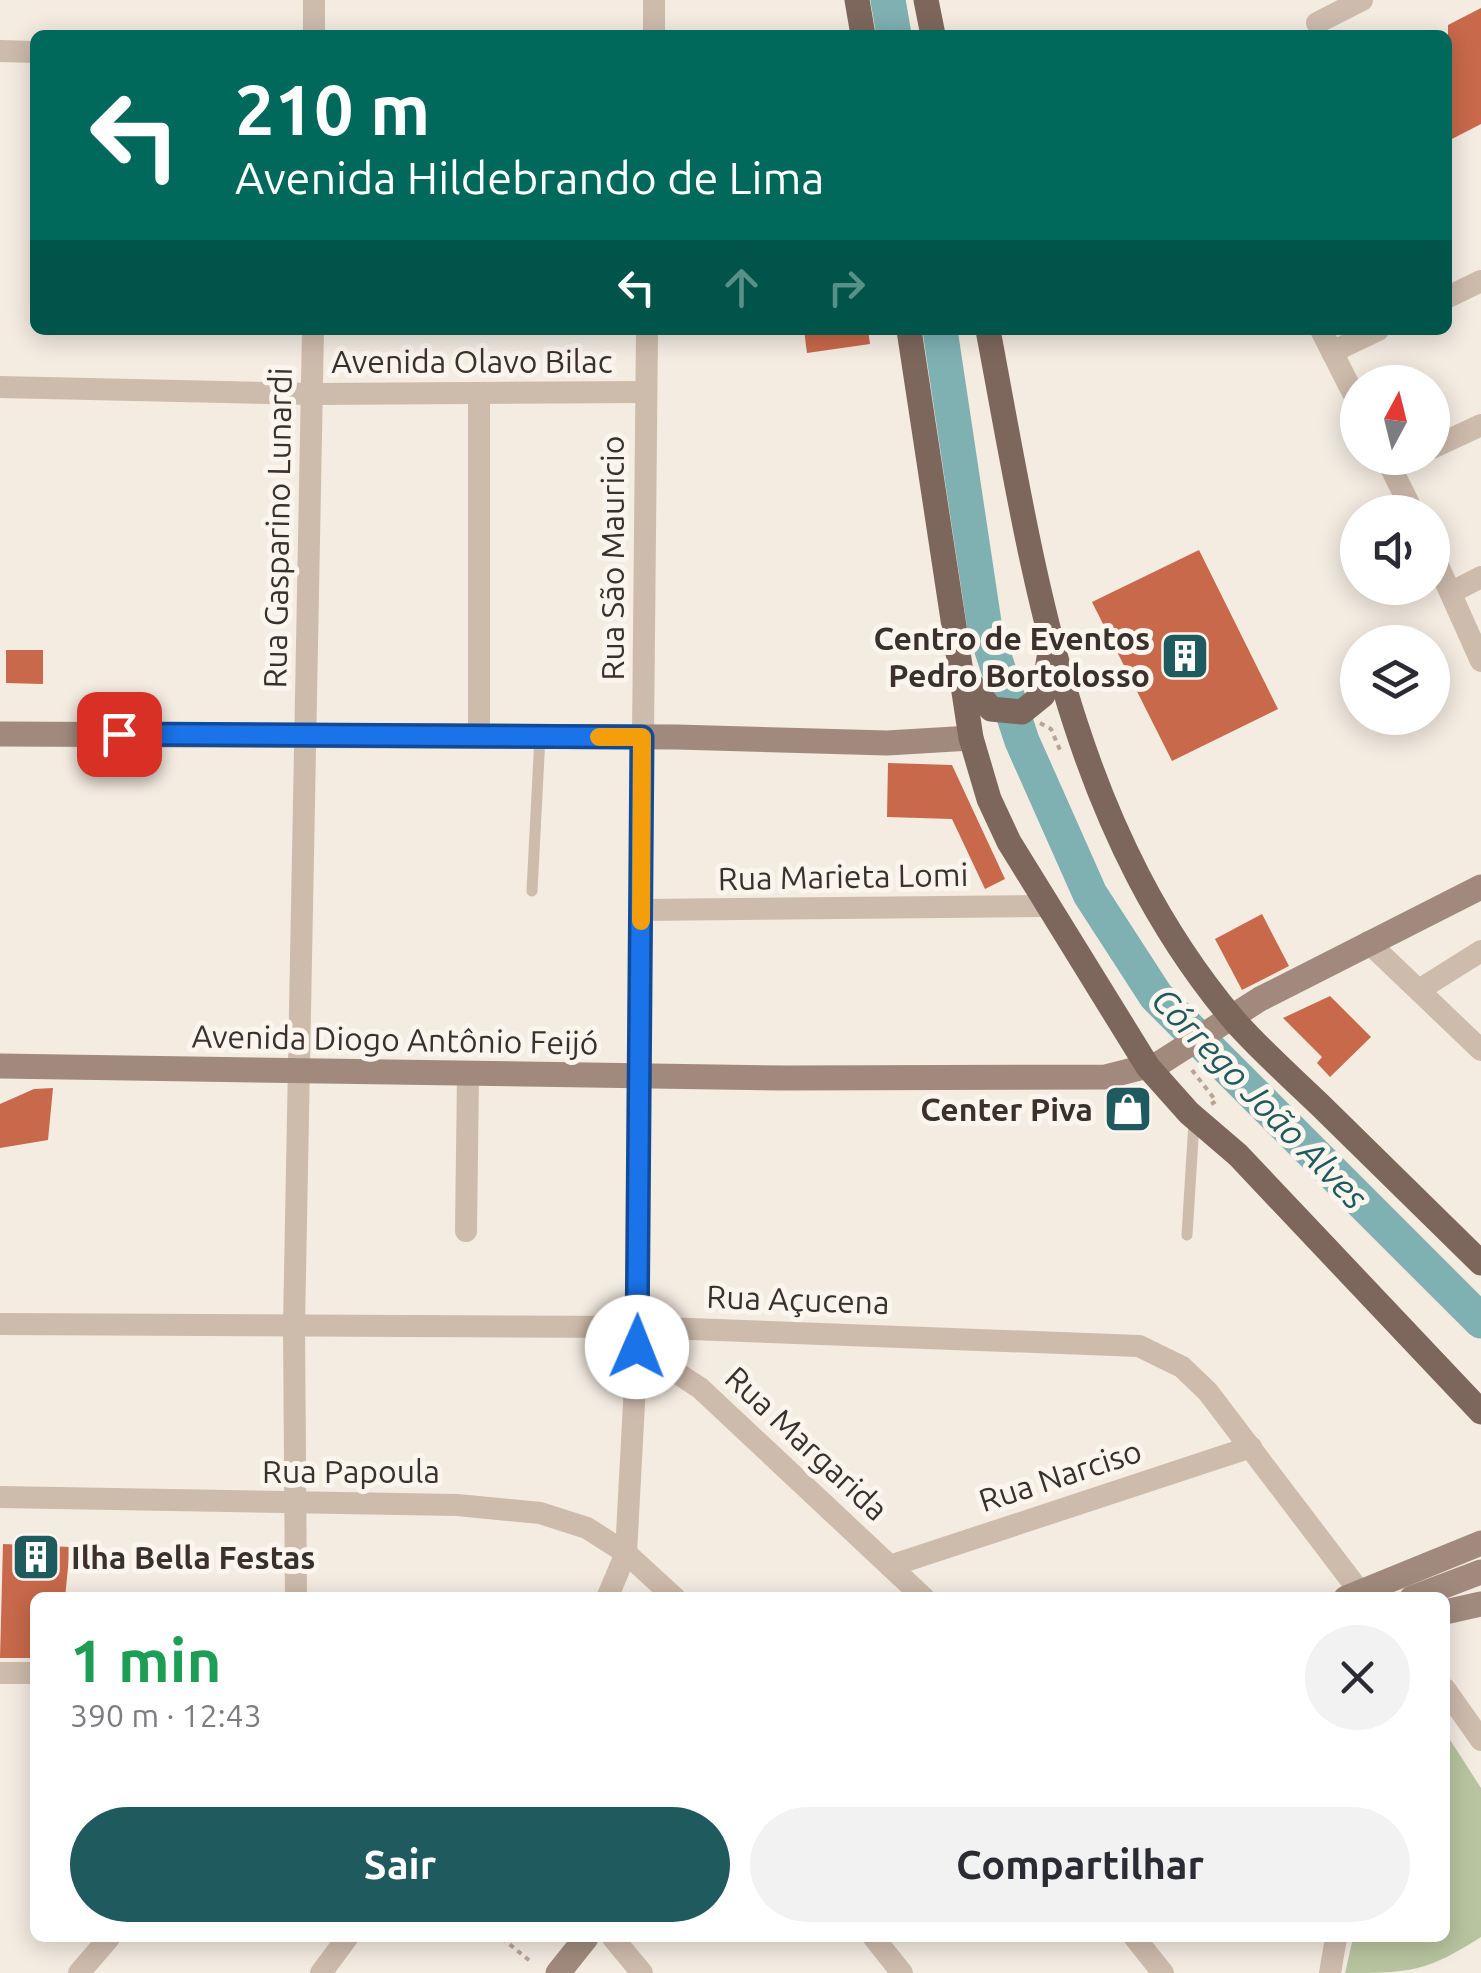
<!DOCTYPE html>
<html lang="pt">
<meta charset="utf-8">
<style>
:root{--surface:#fff;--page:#f2f2f3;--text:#2b2b33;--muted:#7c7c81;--accent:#1f5a5e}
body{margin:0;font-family:Ubuntu,sans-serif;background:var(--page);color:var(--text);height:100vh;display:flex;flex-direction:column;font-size:38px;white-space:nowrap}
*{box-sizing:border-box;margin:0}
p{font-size:32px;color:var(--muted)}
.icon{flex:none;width:55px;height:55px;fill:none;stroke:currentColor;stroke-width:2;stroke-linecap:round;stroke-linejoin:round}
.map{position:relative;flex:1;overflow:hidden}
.sheet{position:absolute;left:30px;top:1592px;width:1420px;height:350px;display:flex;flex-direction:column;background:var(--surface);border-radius:15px;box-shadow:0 5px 25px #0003}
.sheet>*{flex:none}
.guide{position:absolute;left:30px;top:30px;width:1422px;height:305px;border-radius:15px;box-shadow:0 5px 25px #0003;background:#00695c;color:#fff;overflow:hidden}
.needle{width:65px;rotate:7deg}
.controls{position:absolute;left:1340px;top:365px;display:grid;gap:20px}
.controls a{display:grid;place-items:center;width:110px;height:110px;border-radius:50%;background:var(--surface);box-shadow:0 5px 25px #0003;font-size:50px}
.pin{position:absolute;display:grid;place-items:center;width:85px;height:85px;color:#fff;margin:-42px;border-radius:20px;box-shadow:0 5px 15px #0006}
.me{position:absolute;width:110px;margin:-55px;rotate:1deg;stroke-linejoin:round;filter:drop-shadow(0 0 8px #0008)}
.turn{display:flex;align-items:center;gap:35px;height:210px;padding:0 40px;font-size:45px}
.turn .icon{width:130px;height:130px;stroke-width:2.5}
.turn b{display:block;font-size:70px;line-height:85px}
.lanes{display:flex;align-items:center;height:95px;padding:0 40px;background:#0003;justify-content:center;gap:50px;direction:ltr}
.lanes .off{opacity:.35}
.round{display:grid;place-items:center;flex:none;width:105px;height:105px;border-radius:52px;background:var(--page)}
.head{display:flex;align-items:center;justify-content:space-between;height:170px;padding:0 40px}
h1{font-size:60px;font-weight:700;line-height:75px;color:#1e9e55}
.button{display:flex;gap:20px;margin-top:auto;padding:20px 40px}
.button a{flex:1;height:115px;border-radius:60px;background:var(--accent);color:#fff;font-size:40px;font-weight:700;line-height:115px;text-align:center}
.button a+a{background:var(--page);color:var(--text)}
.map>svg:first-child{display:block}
.green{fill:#b8c4a0}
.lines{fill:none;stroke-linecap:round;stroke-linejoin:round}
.river{stroke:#7fb0b2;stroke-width:35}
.building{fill:#c8694b}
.path{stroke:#b9a596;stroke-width:4;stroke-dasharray:5 5;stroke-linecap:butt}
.service{stroke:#cdbbac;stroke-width:11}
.minor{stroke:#cdbbac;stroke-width:22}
.secondary{stroke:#a18a7d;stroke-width:25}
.primary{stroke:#7d675c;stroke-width:25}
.route-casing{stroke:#114b97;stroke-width:25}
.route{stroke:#1a73e8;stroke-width:18}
.slow{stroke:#f59e0b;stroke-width:18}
.labels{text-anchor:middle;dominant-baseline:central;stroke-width:10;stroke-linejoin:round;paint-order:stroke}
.street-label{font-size:32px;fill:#3b302b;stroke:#fbf5ee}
.poi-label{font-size:32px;font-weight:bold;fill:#3b302b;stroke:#fbf5ee;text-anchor:end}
.water-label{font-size:35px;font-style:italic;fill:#1f5a5e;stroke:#fbf5ee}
</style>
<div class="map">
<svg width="1481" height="1973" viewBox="0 0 1481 1973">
<rect width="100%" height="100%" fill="#f4ebe1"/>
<path class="green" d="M1445,1732L1481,1788V1937C1426,1972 1410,1973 1345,1973L1353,1938H1445Z"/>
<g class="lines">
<g class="river">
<path d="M888,0L894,35"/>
<path d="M940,330L985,629L1022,741L1090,894L1156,996L1481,1321"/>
</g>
</g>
<g class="building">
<path d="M1481,8V124L1448,141V25Z"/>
<path d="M804,330H868L870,344L807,353Z"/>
<path d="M1199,550L1278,709L1172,761L1092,602Z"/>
<path d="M6,650H43V684L6,683Z"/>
<path d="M888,763L952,765L1005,879L985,889L952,819L887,817Z"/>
<path d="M1262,914L1289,966L1242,990L1215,939Z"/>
<path d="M1330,996L1371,1037L1330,1077L1317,1063L1322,1057L1283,1018Z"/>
<path d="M53,1088L48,1140L0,1148V1104L34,1089Z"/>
<path d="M3,1544L70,1547L65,1598H35V1658H0Z"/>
</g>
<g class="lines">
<g class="path">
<path d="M1040,723L1051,729L1060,750"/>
<path d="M1192,1070L1216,1101L1210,1105"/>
<path d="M502,1938L530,1961"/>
</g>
<g class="service">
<path d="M532,891L540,736"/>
<path d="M1187,1235L1194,1122"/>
</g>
<g class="minor">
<path d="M1317,23L1362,0"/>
<path d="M314,35V0"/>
<path d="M654,35V0"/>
<path d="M0,51L35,52"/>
<path d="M1448,297L1481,281"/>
<path d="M1321,330L1358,403"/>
<path d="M1332,352L1378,330"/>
<path d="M0,387L313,394L645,392"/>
<path d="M1432,448L1481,425"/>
<path d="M1386,458L1413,512"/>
<path d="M1432,552L1481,661"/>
<path d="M1452,592L1481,577"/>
<path d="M479,735V393"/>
<path d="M641,910L1045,906"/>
<path d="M1368,942L1481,1050"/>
<path d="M1419,990L1481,951"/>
<path d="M466,1231L468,1074"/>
<path d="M0,1324L638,1327L1139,1346L1182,1367L1208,1392L1360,1592"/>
<path d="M637,1347L700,1388L924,1598"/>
<path d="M0,1497L457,1505L540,1513L587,1528L626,1553L675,1598"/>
<path d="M890,1566L1251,1447"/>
<path d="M296,1598L294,1326L313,330"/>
<path d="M607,1598L626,1553L637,1347L647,330"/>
<path d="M0,1673H35"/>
<path d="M1445,1689L1481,1740"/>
<path d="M613,1938L642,1973"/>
<path d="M874,1938L902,1973"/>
<path d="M1135,1938L1163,1973"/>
<path d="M79,1973L109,1938"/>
<path d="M321,1973L347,1938"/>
<path d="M1330,1973L1336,1938"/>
</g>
<g class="secondary">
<path d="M0,734L677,737L887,743L971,738"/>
<path d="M0,1066L784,1078L1105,1077L1160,1063L1260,999L1481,887"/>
<path d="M1346,1598L1481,1543"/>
<path d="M1412,1598L1481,1572"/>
<path d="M1445,1612L1481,1604"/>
<path d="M558,1973L586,1938"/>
</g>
<g class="primary">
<path d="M857,0L863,35"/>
<path d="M926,0L933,35"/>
<path d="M909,330L971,738L989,799L1009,842L1148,1067L1189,1113L1238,1155L1481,1412"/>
<path d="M988,330C1034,574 1067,821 1233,1019C1259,1049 1290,1076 1319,1104C1373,1157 1427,1210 1481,1263"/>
<path d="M964,675L991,709L1022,712L1043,695L1049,658"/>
</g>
</g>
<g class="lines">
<g class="route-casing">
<path id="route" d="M119,734L642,737L637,1347"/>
</g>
<use href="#route" class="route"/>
<path class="slow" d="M599,737H642L641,921"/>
</g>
<defs>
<g id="building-square" transform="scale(2.5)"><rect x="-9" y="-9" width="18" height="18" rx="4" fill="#1f5a5e" stroke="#fbf5ee"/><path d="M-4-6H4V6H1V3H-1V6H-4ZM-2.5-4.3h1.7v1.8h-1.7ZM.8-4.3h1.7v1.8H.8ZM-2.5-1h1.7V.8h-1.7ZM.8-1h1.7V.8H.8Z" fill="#fff"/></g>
<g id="shop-square" transform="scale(2.5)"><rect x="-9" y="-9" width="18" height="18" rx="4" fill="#1f5a5e" stroke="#fbf5ee"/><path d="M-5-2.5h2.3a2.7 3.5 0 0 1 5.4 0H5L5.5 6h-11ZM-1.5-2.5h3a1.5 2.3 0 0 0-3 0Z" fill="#fff"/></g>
</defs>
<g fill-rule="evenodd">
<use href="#building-square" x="1185" y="656"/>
<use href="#shop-square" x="1128" y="1109"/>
<use href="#building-square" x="36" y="1557"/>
</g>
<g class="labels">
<g class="street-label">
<text x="472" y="361">Avenida Olavo Bilac</text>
<text transform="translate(277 528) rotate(-89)">Rua Gasparino Lunardi</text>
<text transform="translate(612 558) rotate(-90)">Rua São Mauricio</text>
<text transform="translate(843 876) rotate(-1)">Rua Marieta Lomi</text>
<text transform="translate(395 1039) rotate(1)">Avenida Diogo Antônio Feijó</text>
<text transform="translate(798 1299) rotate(2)">Rua Açucena</text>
<text transform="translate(807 1443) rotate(43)">Rua Margarida</text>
<text x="351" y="1471">Rua Papoula</text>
<text transform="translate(1060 1475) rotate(-18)">Rua Narciso</text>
</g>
<g class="poi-label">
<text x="1150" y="638">Centro de Eventos<tspan x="1150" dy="37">Pedro Bortolosso</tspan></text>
<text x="1093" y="1109">Center Piva</text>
<text x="71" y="1557" text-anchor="start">Ilha Bella Festas</text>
</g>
<g class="water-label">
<text transform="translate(1260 1098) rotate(46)">Córrego João Alves</text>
</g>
</g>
</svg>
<div class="controls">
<a><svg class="needle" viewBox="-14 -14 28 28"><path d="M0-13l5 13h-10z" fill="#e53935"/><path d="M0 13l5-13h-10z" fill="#7c7c81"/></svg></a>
<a><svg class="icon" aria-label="sound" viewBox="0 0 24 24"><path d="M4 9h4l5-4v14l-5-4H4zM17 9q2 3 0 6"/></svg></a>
<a><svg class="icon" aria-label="layers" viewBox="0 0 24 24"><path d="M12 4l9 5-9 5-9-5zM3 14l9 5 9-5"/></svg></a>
</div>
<div class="pin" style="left:119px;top:734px;background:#d93025"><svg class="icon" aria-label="arrive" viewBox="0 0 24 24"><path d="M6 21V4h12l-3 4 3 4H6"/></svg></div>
<svg class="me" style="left:637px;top:1347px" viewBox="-20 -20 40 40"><circle r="19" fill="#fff"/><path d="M0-13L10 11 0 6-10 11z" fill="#1a73e8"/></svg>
<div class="guide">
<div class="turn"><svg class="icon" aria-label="left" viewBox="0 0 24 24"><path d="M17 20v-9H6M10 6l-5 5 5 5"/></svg><div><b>210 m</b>Avenida Hildebrando de Lima</div></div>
<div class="lanes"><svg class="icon" aria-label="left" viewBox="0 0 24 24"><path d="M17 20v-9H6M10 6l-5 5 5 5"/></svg><svg class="icon off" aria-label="ahead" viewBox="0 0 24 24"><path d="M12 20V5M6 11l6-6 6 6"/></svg><svg class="icon off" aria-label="right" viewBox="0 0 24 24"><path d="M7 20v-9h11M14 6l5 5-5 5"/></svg></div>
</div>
<section class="sheet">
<div class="head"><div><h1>1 min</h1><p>390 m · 12:43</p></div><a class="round"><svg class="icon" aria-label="close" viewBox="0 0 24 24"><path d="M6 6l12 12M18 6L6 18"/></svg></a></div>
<div class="button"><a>Sair</a><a>Compartilhar</a></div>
</section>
</div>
